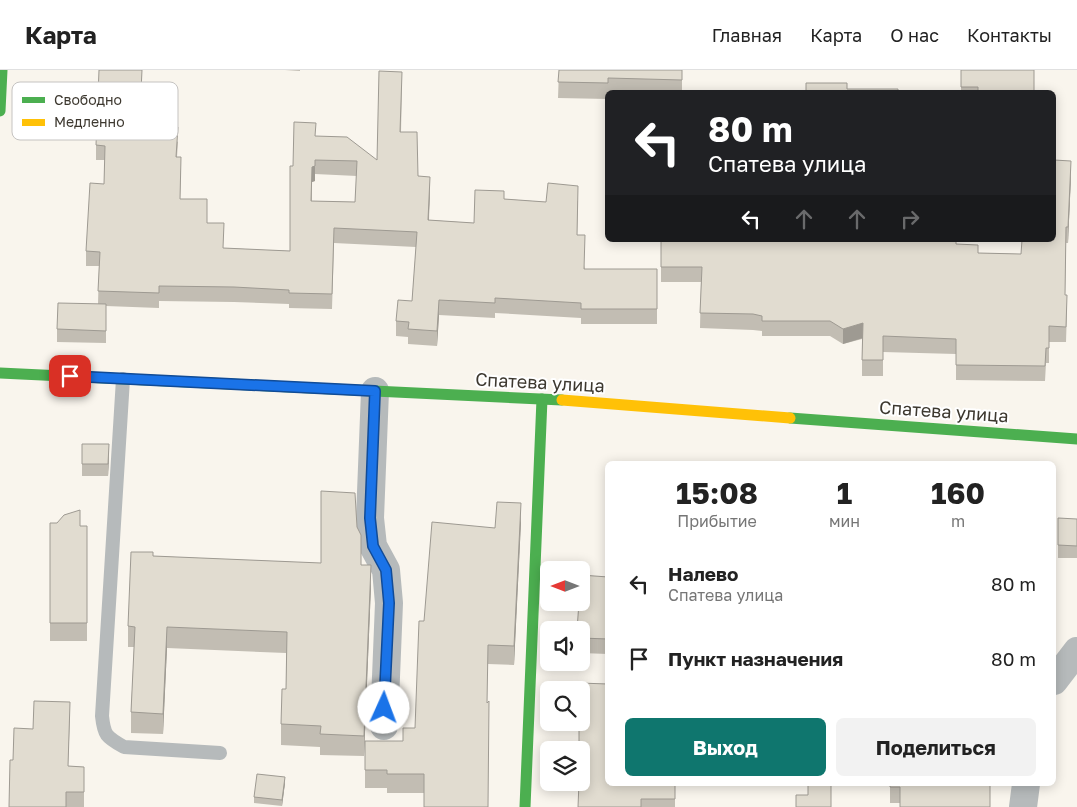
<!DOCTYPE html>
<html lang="ru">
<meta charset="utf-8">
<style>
:root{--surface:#fff;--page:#f2f2f2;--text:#222;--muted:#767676;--line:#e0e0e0;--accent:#0f766e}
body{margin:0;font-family:"Golos Text",sans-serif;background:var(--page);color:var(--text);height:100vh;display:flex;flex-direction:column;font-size:19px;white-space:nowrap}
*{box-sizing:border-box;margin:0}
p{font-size:16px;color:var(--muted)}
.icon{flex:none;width:28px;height:28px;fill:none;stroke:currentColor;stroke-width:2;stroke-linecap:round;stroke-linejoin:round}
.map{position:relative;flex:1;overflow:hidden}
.details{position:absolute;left:605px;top:391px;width:451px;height:325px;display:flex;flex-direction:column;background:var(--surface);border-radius:8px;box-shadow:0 2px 12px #0003}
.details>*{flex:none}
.hud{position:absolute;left:605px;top:20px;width:451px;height:152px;border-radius:8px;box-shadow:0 2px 12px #0003;background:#202124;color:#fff;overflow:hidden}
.needle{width:32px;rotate:270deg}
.buttons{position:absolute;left:540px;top:491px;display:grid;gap:10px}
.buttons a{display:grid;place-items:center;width:50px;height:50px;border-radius:8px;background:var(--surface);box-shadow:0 2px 12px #0003;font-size:25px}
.pin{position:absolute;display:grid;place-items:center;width:42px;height:42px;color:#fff;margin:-21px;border-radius:10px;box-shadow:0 2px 8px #0006}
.me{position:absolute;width:55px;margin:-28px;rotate:2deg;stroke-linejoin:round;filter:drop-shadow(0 0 4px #0008)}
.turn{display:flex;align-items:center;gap:18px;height:105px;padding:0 20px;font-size:22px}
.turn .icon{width:65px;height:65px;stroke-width:2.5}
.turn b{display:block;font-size:35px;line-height:42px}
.lanes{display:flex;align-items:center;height:48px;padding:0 20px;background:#0003;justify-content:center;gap:25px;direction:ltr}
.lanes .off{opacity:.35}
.eta{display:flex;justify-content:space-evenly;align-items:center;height:85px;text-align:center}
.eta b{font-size:30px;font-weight:700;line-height:35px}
.action{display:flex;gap:10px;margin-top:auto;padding:10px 20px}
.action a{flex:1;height:58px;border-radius:8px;background:var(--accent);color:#fff;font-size:20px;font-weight:700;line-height:58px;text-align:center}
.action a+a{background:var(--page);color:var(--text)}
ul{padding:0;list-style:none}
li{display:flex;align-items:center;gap:15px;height:75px;padding:0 20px}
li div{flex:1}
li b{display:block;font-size:19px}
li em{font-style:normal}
header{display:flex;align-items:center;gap:30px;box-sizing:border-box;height:70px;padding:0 25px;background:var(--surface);border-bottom:1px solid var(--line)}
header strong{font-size:24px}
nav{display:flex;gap:28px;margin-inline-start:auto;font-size:18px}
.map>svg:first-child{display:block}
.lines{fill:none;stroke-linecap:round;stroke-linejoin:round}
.lane{stroke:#b6babb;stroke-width:14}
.street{stroke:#b6babb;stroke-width:28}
.fast{stroke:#4caf50;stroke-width:11}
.slow{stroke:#ffc107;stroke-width:11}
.wall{fill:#c2bdb3;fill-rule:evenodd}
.shaded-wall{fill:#9e9a92}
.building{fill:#e1dcd0;stroke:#9e9a92;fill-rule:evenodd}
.route-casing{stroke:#114b97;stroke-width:12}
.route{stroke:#1a73e8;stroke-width:9}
.labels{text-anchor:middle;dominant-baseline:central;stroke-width:4;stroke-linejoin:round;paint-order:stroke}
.street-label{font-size:18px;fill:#3d382f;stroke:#fff}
.key{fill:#fff;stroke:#c5c3c1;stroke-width:1}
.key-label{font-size:14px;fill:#3d382f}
</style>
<header>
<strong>Карта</strong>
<nav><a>Главная</a><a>Карта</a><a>О нас</a><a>Контакты</a></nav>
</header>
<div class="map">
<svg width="1077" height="737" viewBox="0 0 1077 737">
<rect width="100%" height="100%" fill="#f9f5ed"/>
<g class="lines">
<path class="lane" d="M123,309L102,646C104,665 106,667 124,677L220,683"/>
<g class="street">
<path d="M375,321L370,448L373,476L386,500L389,533L384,656"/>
<path d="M1054,611L1077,581"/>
<path d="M1023,737L1026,714"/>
</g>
<g class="fast">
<path d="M0,41L2,0"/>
<path d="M0,303L562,330"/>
<path d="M790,348L1077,369"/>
<path d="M525,737L542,329"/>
</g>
<path class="slow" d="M562,330L790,348"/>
</g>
<g class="wall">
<path d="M285,0H300V1Z"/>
<path d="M559,0H682V22H608V29L558,28Z"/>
<path d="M961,0L1034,22H961Z"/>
<path d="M142,9L141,43L178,72L177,87L181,102L180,129L207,153L223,178L290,181L293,96L316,66L377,90L402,16L401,62L418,106L430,121L429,150L474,153L504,129L546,132L578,131L577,165L585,199H657V254H581V248L495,243V248L439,245L437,276L408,274V267L396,266V251L412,231L416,177L334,173L332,239L289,238V234L234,232L159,231V238L106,236V273L57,272V259L98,234L99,196H86V181L104,114L105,90H96V75ZM315,104L357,106L355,132L312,131V112L315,111Z"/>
<path d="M1071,106L1068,173H1066L1065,225L1067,240L1066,272H1049V293H1046L1045,311L956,310V284L883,282V306H862V269L843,274L830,266H762V261L753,260L700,258L701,212H661V170L956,174L978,183L1021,184Z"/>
<path d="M82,374L109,387L108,406H82Z"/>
<path d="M1077,449V488H1058V475Z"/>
<path d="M521,452L514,595L488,594L424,723H387V718H365V671H403L415,658L495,458Z"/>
<path d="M50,453L80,456H87V571H50Z"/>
<path d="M153,486L361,495L371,516L364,686L320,685V677L281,675V654L286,619V583L167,578L163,664L131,663V642L134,577H128V556Z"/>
<path d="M608,507V584L581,583V560Z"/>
<path d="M70,648L68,696L84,697V737H9L33,659Z"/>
<path d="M285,713L282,736L254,733V727Z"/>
<path d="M675,714V737H578Z"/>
<path d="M890,714H990L900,733H890Z"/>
</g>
<g class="shaded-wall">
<path d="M142,0V9L140,58V43Z"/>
<path d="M315,90V111L312,112L311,146L312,97Z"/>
<path d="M1071,91V106L1068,173V157Z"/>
<path d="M430,107V121L428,165V150Z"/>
<path d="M439,230V245L437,276V261Z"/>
<path d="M863,253V268L843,274V259Z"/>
<path d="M109,374V387L108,406V394Z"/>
<path d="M521,433V452L514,595V576Z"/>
<path d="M371,495V516L364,686V666Z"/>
<path d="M167,557V578L163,664V644Z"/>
<path d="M285,707V713L282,736V730Z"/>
</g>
<g class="building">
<path d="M99,0H142L140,43L159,44L158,57H178L176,87H181L180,129H207V153H224L223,178L290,181V96H293L294,52L316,53L315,66L347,67L377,90L379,1L402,2L400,62H417L418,106L430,107L428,150L474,153L475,120L504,121V129L546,132L548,113L578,116L577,165H585L584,199H657V239H581V233L495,228V233L439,230L437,261L408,259L409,252L396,251L398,230L412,231L417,162L334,158L332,224L289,223V220L234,217L159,216V223L98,221L100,182L86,181L90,113L104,114L105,76L96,75ZM315,90L357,91L355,132L311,131L312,97L315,96Z"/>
<path d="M559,0H682V10L608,8V13L558,12Z"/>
<path d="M961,0H1034V22H978V17H961Z"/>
<path d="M806,13H847V19H898V22H806Z"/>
<path d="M1054,90L1071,91L1068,157H1066L1065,225H1067L1066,257L1049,256V278H1046L1045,296L956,295V269L883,266V290H862L863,253L843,259L830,251H762V246L753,244L700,243L702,197H661V170H956V174L978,175V183L1021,184L1022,170H1054Z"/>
<path d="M58,233L106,234V261L57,259Z"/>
<path d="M82,374H109L108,394H82Z"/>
<path d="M321,421L355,423L357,457L361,465V495H371L364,666L320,664L321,656L281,654L282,619H286L287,562L167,557L163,644L131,642L135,557L128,556L131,482H153V486L321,493Z"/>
<path d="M497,432L521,433L514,576L488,575L487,633L489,631L488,737H424V704H387V700H365V671H403V658H415L419,551H424L432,452L495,458Z"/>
<path d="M80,440V456H87V553H50V453H57L64,445Z"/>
<path d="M1058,448L1077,449V476L1058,475Z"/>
<path d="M581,505L608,507V569L581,568V560H577L579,532H581Z"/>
<path d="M579,613L608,614V714H675V729H641V737H578L579,712H581V680H579V652H581V620H579Z"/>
<path d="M34,631L70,632L68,696L84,697V722H66V737H9L10,690H13L14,658L33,659Z"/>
<path d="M257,704L285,707L282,730L254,727Z"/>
<path d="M808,714H831V737H796V725H808Z"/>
<path d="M890,714H990V737H900V717H890Z"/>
</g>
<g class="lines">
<g class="route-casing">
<path id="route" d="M70,306L375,321L370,448L373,476L386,500L389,533L384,638"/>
</g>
<use href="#route" class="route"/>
</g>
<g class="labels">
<g class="street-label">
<text transform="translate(540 312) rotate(3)">Спатева улица</text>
<text transform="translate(944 341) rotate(4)">Спатева улица</text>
</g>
</g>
<rect x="12" y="12" width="166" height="58" rx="8" class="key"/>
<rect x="22" y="27" width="23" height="6" fill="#4caf50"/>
<rect x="22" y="49" width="23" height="7" fill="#ffc107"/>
<g class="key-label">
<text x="54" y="35">Свободно</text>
<text x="54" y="57">Медленно</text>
</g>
</svg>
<div class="buttons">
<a><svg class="needle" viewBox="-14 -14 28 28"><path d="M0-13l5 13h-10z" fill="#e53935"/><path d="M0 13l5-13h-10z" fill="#767676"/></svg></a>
<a><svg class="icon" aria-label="sound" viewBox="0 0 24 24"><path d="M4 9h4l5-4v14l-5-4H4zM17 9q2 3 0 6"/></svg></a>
<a><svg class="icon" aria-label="search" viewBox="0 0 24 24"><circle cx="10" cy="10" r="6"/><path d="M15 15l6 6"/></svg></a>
<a><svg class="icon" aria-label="layers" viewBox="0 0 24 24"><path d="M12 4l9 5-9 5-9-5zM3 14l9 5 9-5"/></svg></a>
</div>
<div class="pin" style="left:70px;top:306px;background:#d93025"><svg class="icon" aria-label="arrive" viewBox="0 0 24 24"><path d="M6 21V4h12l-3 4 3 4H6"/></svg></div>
<svg class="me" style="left:384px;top:638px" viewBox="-20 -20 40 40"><circle r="19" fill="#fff"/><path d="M0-13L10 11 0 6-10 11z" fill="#1a73e8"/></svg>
<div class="hud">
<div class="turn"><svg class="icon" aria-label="left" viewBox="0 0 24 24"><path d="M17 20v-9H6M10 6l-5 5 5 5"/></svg><div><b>80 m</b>Спатева улица</div></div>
<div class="lanes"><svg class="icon" aria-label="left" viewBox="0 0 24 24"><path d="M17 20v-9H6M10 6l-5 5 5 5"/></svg><svg class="icon off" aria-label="ahead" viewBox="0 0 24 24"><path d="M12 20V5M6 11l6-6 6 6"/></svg><svg class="icon off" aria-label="ahead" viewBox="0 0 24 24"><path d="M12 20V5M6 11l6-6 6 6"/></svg><svg class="icon off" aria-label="right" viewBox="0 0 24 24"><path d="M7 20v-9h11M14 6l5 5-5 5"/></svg></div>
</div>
<section class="details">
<div class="eta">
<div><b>15:08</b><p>Прибытие</p></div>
<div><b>1</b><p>мин</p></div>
<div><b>160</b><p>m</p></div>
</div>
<ul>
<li><svg class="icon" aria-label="left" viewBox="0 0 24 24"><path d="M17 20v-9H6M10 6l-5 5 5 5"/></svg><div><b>Налево</b><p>Спатева улица</p></div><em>80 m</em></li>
<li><svg class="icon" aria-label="arrive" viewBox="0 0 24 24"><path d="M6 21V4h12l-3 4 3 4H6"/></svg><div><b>Пункт назначения</b></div><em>80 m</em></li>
</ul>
<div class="action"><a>Выход</a><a>Поделиться</a></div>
</section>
</div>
